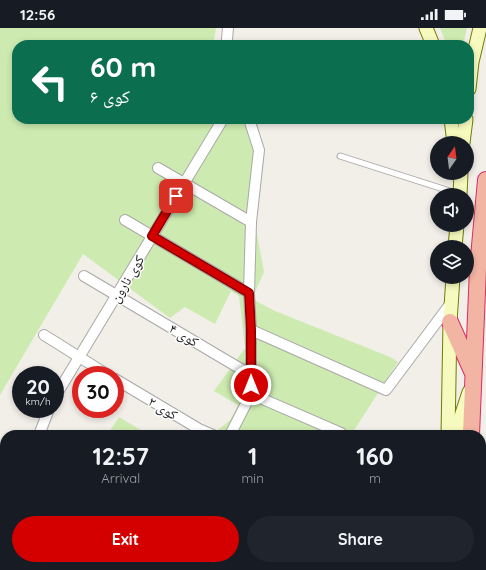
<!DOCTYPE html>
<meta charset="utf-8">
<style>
:root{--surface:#171b24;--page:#20242c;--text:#f1f3f6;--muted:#9ea1a6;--accent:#d40000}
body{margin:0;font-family:Quicksand,"Noto Naskh Arabic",sans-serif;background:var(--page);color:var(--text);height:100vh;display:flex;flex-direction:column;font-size:15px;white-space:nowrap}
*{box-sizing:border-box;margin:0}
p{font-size:13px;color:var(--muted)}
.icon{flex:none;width:22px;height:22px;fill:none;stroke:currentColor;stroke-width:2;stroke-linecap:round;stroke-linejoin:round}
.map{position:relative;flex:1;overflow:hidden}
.panel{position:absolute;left:0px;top:402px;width:486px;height:140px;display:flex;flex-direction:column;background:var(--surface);border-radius:16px 16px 0 0;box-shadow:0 2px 6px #0003}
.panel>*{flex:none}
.top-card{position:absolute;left:12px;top:12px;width:462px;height:84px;border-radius:16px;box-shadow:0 2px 6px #0003;background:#0b6e4f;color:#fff;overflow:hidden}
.needle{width:26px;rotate:14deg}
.tools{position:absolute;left:430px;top:108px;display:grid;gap:8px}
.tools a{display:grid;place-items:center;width:44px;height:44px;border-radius:50%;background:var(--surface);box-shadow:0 2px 6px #0003;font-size:20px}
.speed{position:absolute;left:12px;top:338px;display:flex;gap:8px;font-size:20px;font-weight:700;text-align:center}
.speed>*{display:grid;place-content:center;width:52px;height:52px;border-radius:50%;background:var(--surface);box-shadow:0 2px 6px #0003;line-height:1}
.speed small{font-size:10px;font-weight:400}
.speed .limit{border:6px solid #d22;background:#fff;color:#111}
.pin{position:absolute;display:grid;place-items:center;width:34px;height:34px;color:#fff;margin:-17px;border-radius:8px;box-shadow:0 2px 6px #0006}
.me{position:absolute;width:44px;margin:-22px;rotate:0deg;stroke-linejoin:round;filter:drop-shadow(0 0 3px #0008)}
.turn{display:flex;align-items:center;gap:14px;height:84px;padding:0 12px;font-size:18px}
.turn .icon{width:52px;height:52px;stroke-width:2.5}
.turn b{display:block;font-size:28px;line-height:34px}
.eta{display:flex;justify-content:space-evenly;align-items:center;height:68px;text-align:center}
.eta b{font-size:24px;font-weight:800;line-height:28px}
.cta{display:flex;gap:8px;margin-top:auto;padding:8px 12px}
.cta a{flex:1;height:46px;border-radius:24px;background:var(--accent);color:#fff;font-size:16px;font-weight:800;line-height:46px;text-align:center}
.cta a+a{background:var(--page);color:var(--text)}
.status{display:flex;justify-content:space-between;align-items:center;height:28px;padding:0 20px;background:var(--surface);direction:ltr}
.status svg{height:11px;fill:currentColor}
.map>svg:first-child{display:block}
.grass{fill:#cdebb0}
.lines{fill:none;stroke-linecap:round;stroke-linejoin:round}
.service-casing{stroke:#a9a9a9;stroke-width:7}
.minor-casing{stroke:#a9a9a9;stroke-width:12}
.tertiary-casing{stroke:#a9a9a9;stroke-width:14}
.secondary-casing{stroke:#707d05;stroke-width:15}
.trunk-casing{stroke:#dc2a67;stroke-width:18}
.service{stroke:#fff;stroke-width:5}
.minor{stroke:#fff;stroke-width:10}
.tertiary{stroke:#fff;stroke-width:12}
.secondary{stroke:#f7fabf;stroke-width:13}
.trunk{stroke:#f2b4a3;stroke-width:16}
.route-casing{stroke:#8a0000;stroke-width:10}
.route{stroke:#d40000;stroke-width:7}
.labels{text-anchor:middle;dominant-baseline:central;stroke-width:3;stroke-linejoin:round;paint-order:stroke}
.street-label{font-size:14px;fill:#222;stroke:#fff}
</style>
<div class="status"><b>12:56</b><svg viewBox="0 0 49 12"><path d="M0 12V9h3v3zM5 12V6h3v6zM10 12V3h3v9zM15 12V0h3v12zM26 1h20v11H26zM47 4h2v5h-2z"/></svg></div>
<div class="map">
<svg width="486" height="542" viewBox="0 0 486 542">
<rect width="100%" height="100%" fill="#f2efe9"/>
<g class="grass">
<path d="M0,0H216L213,17H17V91H257L262,124L254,190L264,244L252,271L275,283L390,329L398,334L351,407H212L230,392L238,377L214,363L245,320L239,268L231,263L215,296L185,279L170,290L83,226L0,367Z"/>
<path d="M440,0H467L463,17H447Z"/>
<path d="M119,389L149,407H107Z"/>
<path d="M85,537H413L408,542H99Z"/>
</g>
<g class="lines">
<g class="service-casing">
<path id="service" d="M340,128L459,166"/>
</g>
<g class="minor-casing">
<g id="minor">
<path d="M228,0L227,11L228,17"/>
<path d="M158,140L251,194"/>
<path d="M125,192L249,265"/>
<path d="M84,248L251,347"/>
<path d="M251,302L386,362L451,275"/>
<path d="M44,307L108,347"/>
<path d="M115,351L199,401L213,407"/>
<path d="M251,366L341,405"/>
<path d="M55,369L223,91"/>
<path d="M39,407L49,381"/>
<path d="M230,407L251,366V302L249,265L251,194L259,122L249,91"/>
<path d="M1,500L5,490"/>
<path d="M118,542L122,537"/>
</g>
</g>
<g class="tertiary-casing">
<g id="tertiary">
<path d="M0,499L5,503"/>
<path d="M69,537L81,542"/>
<path d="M15,542L16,537"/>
<path d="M419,542L425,537"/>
</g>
</g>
<g class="secondary-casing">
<g id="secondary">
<path d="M426,0L433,17"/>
<path d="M469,61L472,34L480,0"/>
<path d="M451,91L454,115"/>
<path d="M463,115L466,91"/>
<path d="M460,167L461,145"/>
<path d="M455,219L457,197"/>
<path d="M448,407L450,294L453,249"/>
<path d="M455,407L469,364"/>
<path d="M442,542V537"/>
</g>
</g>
<g class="trunk-casing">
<g id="trunk">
<path d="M450,294L472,343"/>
<path d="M471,407L478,240L486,152"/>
<path d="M465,542V537"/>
</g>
</g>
<use href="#service" class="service"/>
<use href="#minor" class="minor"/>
<use href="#tertiary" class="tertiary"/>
<use href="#secondary" class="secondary"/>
<use href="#trunk" class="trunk"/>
</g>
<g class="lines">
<g class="route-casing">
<path id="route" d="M176,168L152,208L249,265L251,302V357"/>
</g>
<use href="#route" class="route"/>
</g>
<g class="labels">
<g class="street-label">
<text transform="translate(127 251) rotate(-59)">کوی نارون</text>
<text transform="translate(184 307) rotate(31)">کوی ۴</text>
<text transform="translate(163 380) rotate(31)">کوی ۲</text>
</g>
</g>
</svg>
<div class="tools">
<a><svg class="needle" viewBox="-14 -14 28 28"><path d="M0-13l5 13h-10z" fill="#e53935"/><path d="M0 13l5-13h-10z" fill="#9ea1a6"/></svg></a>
<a><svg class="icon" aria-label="sound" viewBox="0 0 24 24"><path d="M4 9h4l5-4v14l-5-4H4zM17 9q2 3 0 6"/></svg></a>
<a><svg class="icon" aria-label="layers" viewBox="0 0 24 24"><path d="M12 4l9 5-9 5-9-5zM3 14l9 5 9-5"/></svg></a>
</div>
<div class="speed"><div>20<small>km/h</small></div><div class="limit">30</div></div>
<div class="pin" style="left:176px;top:168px;background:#d93025"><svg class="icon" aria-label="arrive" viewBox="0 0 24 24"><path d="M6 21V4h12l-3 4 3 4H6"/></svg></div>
<svg class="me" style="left:251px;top:357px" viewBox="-20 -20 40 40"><circle r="17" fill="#d40000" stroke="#fff" stroke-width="3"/><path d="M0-11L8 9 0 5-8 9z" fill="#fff"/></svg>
<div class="top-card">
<div class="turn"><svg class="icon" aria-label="left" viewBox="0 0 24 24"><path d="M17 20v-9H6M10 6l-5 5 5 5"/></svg><div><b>60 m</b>کوی ۶</div></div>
</div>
<section class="panel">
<div class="eta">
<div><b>12:57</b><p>Arrival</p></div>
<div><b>1</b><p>min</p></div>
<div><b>160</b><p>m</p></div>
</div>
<div class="cta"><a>Exit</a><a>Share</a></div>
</section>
</div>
